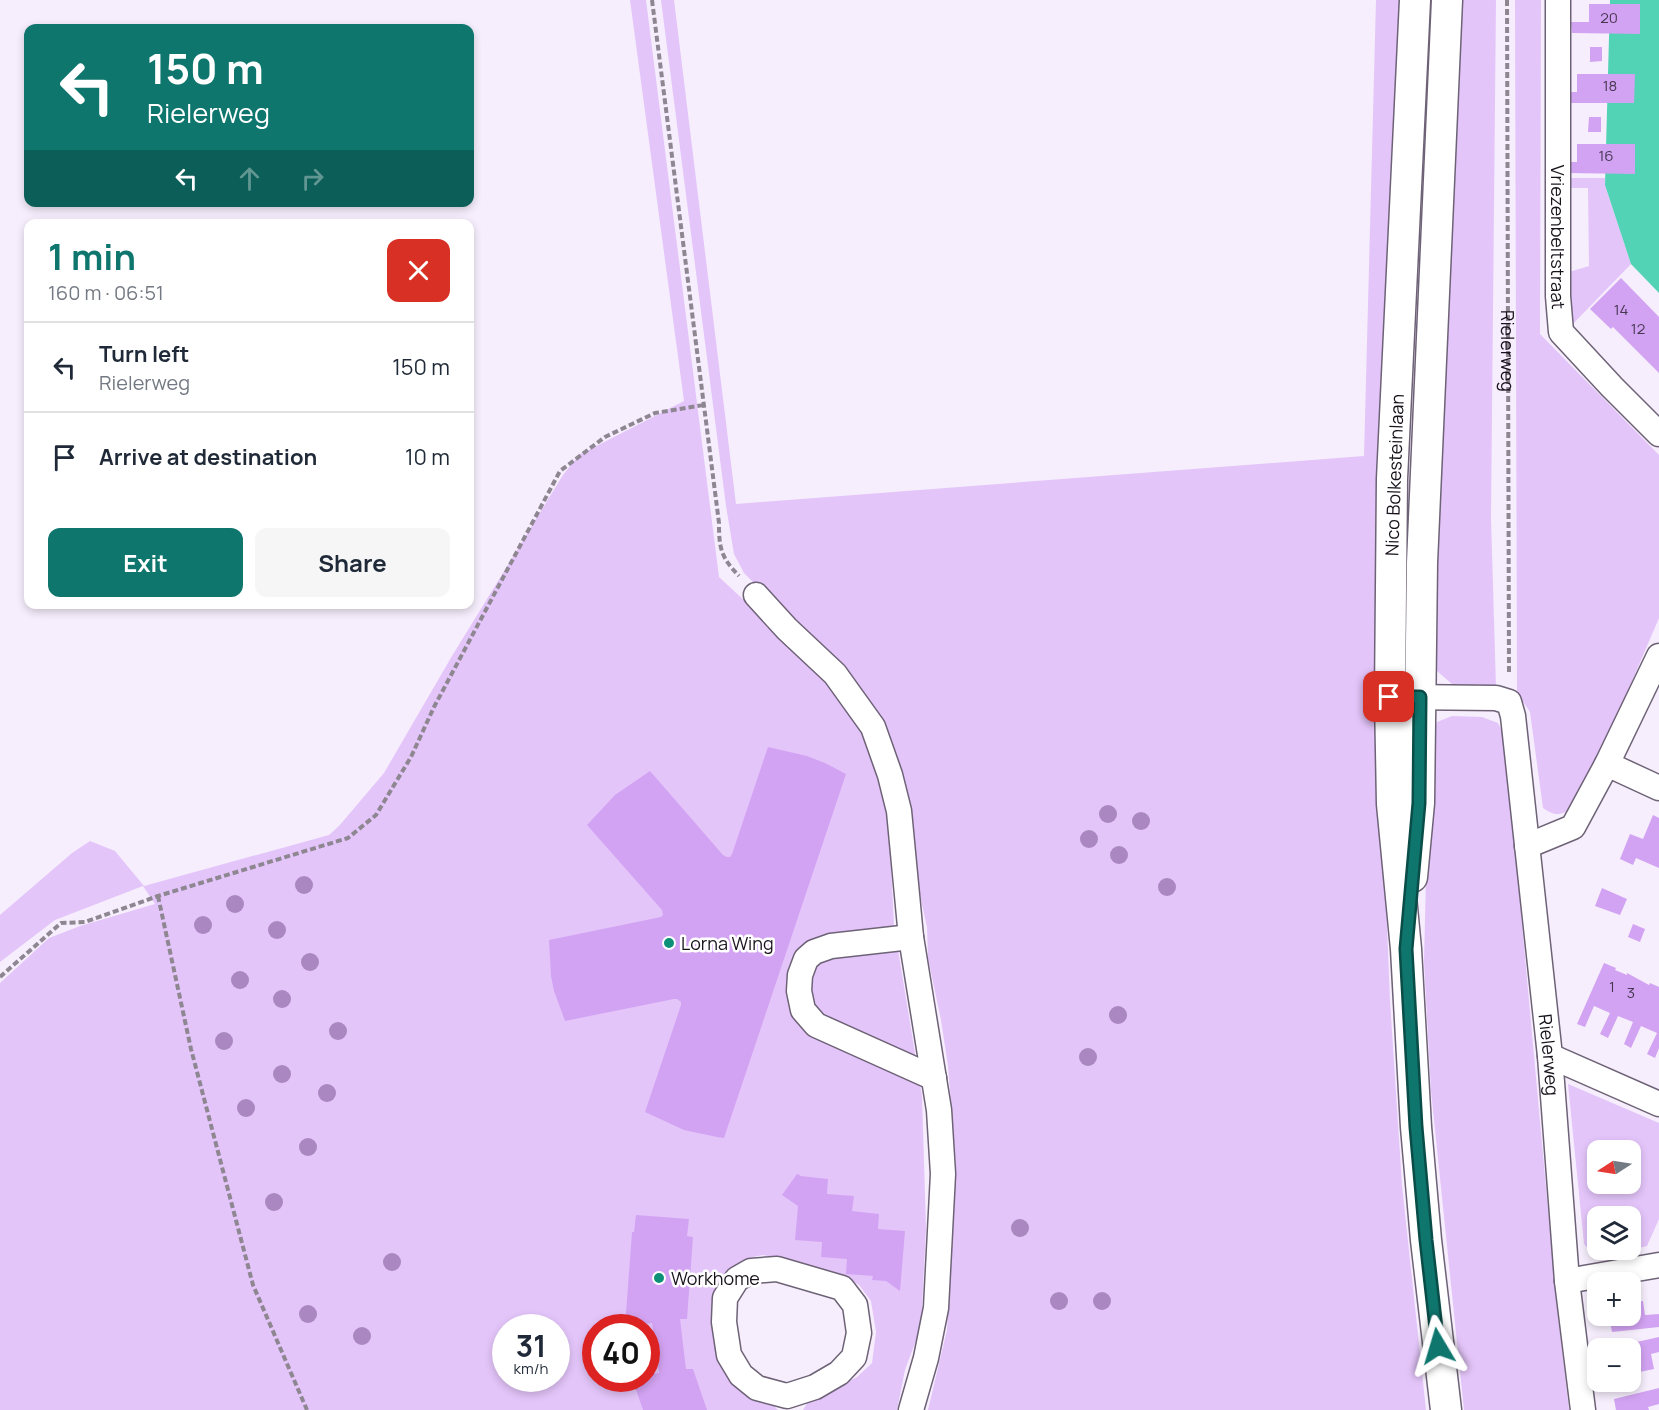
<!DOCTYPE html>
<meta charset="utf-8">
<style>
:root{--surface:#fff;--page:#f6f6f7;--text:#1f2937;--muted:#747a83;--line:#e0e1e3;--accent:#0f766e}
body{margin:0;font-family:Manrope,sans-serif;background:var(--page);color:var(--text);height:100vh;display:flex;flex-direction:column;font-size:22px;white-space:nowrap}
*{box-sizing:border-box;margin:0}
p{font-size:20px;color:var(--muted)}
.icon{flex:none;width:33px;height:33px;fill:none;stroke:currentColor;stroke-width:2;stroke-linecap:round;stroke-linejoin:round}
.map{position:relative;flex:1;overflow:hidden}
.side{position:absolute;left:24px;top:219px;width:450px;height:390px;display:flex;flex-direction:column;background:var(--surface);border-radius:12px;box-shadow:0 3px 9px #0003}
.side>*{flex:none}
.hud{position:absolute;left:24px;top:24px;width:450px;height:183px;border-radius:12px;box-shadow:0 3px 9px #0003;background:#0f766e;color:#fff;overflow:hidden}
.needle{width:39px;rotate:258deg}
.buttons{position:absolute;left:1587px;top:1140px;display:grid;gap:12px}
.buttons a{display:grid;place-items:center;width:54px;height:54px;border-radius:12px;background:var(--surface);box-shadow:0 3px 9px #0003;font-size:30px}
.speed{position:absolute;left:492px;top:1314px;display:flex;gap:12px;font-size:30px;font-weight:700;text-align:center}
.speed>*{display:grid;place-content:center;width:78px;height:78px;border-radius:50%;background:var(--surface);box-shadow:0 3px 9px #0003;line-height:1}
.speed small{font-size:15px;font-weight:400}
.speed .limit{border:9px solid #d22;background:#fff;color:#111}
.pin{position:absolute;display:grid;place-items:center;width:51px;height:51px;color:#fff;margin:-26px;border-radius:12px;box-shadow:0 3px 9px #0006}
.me{position:absolute;width:66px;margin:-33px;rotate:353deg;stroke-linejoin:round;filter:drop-shadow(0 0 4px #0008)}
.turn{display:flex;align-items:center;gap:21px;height:126px;padding:0 24px;font-size:27px}
.turn .icon{width:78px;height:78px;stroke-width:2.5}
.turn b{display:block;font-size:42px;line-height:51px}
.lanes{display:flex;align-items:center;height:57px;padding:0 24px;background:#0003;justify-content:center;gap:30px;direction:ltr}
.lanes .off{opacity:.35}
.round{display:grid;place-items:center;flex:none;width:63px;height:63px;border-radius:12px;background:var(--page)}
.head{display:flex;align-items:center;justify-content:space-between;height:102px;padding:0 24px}
h1{font-size:36px;font-weight:700;line-height:45px;color:var(--accent)}
.primary-button{display:flex;gap:12px;margin-top:auto;padding:12px 24px}
.primary-button a{flex:1;height:69px;border-radius:12px;background:var(--accent);color:#fff;font-size:24px;font-weight:700;line-height:69px;text-align:center}
.primary-button a+a{background:var(--page);color:var(--text)}
ul{padding:0;list-style:none}
li{display:flex;align-items:center;gap:18px;height:90px;padding:0 24px;border-top:2px solid var(--line)}
li div{flex:1}
li b{display:block;font-size:22px}
li em{font-style:normal}
.map>svg:first-child{display:block}
.green{fill:#e4c5fa;fill-rule:evenodd}
.water{fill:#53d3b5}
.building{fill:#d2a3f2}
.lines{fill:none;stroke-linecap:round;stroke-linejoin:round}
.minor-casing{stroke:#6d6276;stroke-width:27}
.tertiary-casing{stroke:#6d6276;stroke-width:33}
.path{stroke:#8e8792;stroke-width:4;stroke-dasharray:6 3;stroke-linecap:butt}
.minor{stroke:#fff;stroke-width:24}
.tertiary{stroke:#fff;stroke-width:30}
.tree{fill:#aa87c0}
.route-casing{stroke:#0a4d48;stroke-width:15}
.route{stroke:#0f766e;stroke-width:10}
.poi-dot{fill:#0c9078;stroke:#fff;stroke-width:2}
.labels{text-anchor:middle;dominant-baseline:central;stroke-width:5;stroke-linejoin:round;paint-order:stroke}
.number-label{font-size:15px;fill:#463751}
.street-label{font-size:18px;fill:#18131b;stroke:#fff}
.poi-label{font-size:18px;fill:#18131b;stroke:#fff;text-anchor:start}
</style>
<div class="map">
<svg width="1659" height="1410" viewBox="0 0 1659 1410">
<rect width="100%" height="100%" fill="#f6eefc"/>
<g class="green">
<path d="M630,0H646L719,577L826,676L874,751L888,808L894,925L922,1096L926,1228L921,1327L905,1370L897,1410H803L811,1397L832,1390L857,1377L872,1363L876,1332L871,1301L859,1285L845,1277L799,1262L763,1255L748,1258L740,1264L715,1308L770,1402L778,1410H0V983L49,938L80,926L155,904L143,886L55,920L0,962V915L72,853L90,841L115,851L144,886L329,835L339,826L384,773L452,656L563,475L579,455L684,401ZM506,1328H556V1378H506ZM596,1328H646V1378H596Z"/>
<path d="M661,0H674L736,504L1364,456L1376,0H1404L1382,802L1390,1001L1402,1185L1426,1410H928L947,1330L956,1167L948,1066L941,1020L928,958L927,927L915,873L904,788L822,652L744,573L734,554L726,506Z"/>
<path d="M1456,0H1496L1491,518L1496,688L1453,685L1436,670L1429,650Z"/>
<path d="M1515,0H1541L1540,334L1659,455V618L1603,749L1575,808C1560,815 1556,817 1543,808L1530,712L1517,693Z"/>
<path d="M1563,178H1605V185L1631,264L1570,327L1569,272L1589,266L1588,188H1563Z"/>
<path d="M1452,716L1482,717L1498,723L1505,737L1557,1308L1569,1410H1464L1431,1091L1424,961L1429,756L1428,750L1437,722Z"/>
<path d="M1568,1084L1659,1123V1219L1647,1246L1603,1256L1593,1254L1584,1244ZM1598,1150H1630V1184H1598ZM1598,1216H1630V1250H1598Z"/>
</g>
<path class="water" d="M1610,0H1659V293L1631,264L1605,185Z"/>
<g class="building">
<path d="M1589,4H1640V34L1572,33L1571,22H1589Z"/>
<path d="M1590,47H1602V61L1590,62Z"/>
<path d="M1577,74H1635L1634,103H1567V92H1577Z"/>
<path d="M1589,117H1601V132H1588Z"/>
<path d="M1577,144H1635V174L1567,173V162H1577Z"/>
<path d="M1621,278L1659,317V373L1613,327L1611,329L1590,309Z"/>
<path d="M768,747L807,756L825,763L846,774L724,1138L717,1137L684,1130L645,1112L681,1005V1002L677,999H674L565,1021L554,991L551,976L549,940L661,917L663,915L662,910L587,825L615,795L650,771L723,855L727,857H730L732,854Z"/>
<path d="M1653,815L1659,818V868L1636,858L1633,865L1620,859L1630,834L1643,839Z"/>
<path d="M1602,888L1627,899L1620,915L1595,906Z"/>
<path d="M1633,924L1645,929L1640,942L1628,937Z"/>
<path d="M1604,963L1616,968L1615,970L1627,975V973L1649,985L1650,983L1659,987V1048L1655,1058L1647,1054L1657,1033L1641,1026L1631,1048L1624,1044L1633,1022L1618,1016L1608,1038L1600,1034L1610,1013L1594,1006L1585,1027L1577,1024Z"/>
<path d="M797,1174L801,1176L828,1179L827,1194L854,1196L852,1211L879,1214L878,1229L905,1231L900,1291L886,1281L872,1280L873,1276L846,1274L847,1259L821,1257L822,1242L795,1240L798,1206L782,1195Z"/>
<path d="M636,1215L689,1219L687,1236L693,1237L687,1319H680L686,1369H693L707,1410H643L632,1378H646V1375L659,1373L652,1323L625,1327L632,1232H634Z"/>
<path d="M1643,1301L1645,1315L1659,1314V1327L1612,1332L1609,1316H1630V1303Z"/>
<path d="M1659,1337V1352L1651,1354L1654,1369L1630,1374V1348H1610Z"/>
<path d="M1659,1388V1404L1648,1407L1649,1410H1616L1614,1399Z"/>
</g>
<g class="lines">
<g class="minor-casing">
<g id="minor">
<path id="s2" d="M1558,0V296L1561,332L1612,387L1659,434"/>
<path d="M756,595L787,629L835,674L873,727L890,775L899,811L911,937L939,1110L943,1174L936,1308L926,1358L911,1410"/>
<path id="s3" d="M1403,697L1496,698L1509,702L1513,716L1550,1056L1567,1281L1583,1410"/>
<path d="M1607,764L1659,788"/>
<path d="M1527,846L1573,827L1607,764L1659,656"/>
<path d="M911,937L831,946L814,952L806,959L800,975L799,991L803,1010L816,1025L934,1078"/>
<path d="M1550,1056L1659,1104"/>
<path d="M777,1269L842,1288L855,1305L859,1333L854,1357L839,1373L815,1387L787,1396L757,1388L741,1375L729,1355L724,1322L725,1298L737,1279L751,1271Z"/>
<path d="M1567,1281L1659,1265"/>
</g>
</g>
<g class="tertiary-casing">
<g id="tertiary">
<path d="M1415,0L1392,479L1390,697L1392,804L1406,949L1416,1127L1426,1240L1446,1410"/>
<path d="M1412,877L1419,803L1422,563L1447,0"/>
</g>
</g>
<g class="path">
<path d="M652,0L719,523C719,549 721,557 739,576"/>
<path id="s1" d="M1507,0L1509,674"/>
<path d="M158,896L191,1049L253,1285L307,1410"/>
<path d="M0,977L61,923L85,922L158,896L348,838L376,815L411,757L434,707L560,471L605,437L655,413L704,405"/>
</g>
<use href="#minor" class="minor"/>
<use href="#tertiary" class="tertiary"/>
</g>
<g class="tree">
<circle cx="1108" cy="814" r="9"/>
<circle cx="1141" cy="821" r="9"/>
<circle cx="1089" cy="839" r="9"/>
<circle cx="1119" cy="855" r="9"/>
<circle cx="304" cy="885" r="9"/>
<circle cx="1167" cy="887" r="9"/>
<circle cx="235" cy="904" r="9"/>
<circle cx="203" cy="925" r="9"/>
<circle cx="277" cy="930" r="9"/>
<circle cx="310" cy="962" r="9"/>
<circle cx="240" cy="980" r="9"/>
<circle cx="282" cy="999" r="9"/>
<circle cx="1118" cy="1015" r="9"/>
<circle cx="338" cy="1031" r="9"/>
<circle cx="224" cy="1041" r="9"/>
<circle cx="1088" cy="1057" r="9"/>
<circle cx="282" cy="1074" r="9"/>
<circle cx="327" cy="1093" r="9"/>
<circle cx="246" cy="1108" r="9"/>
<circle cx="308" cy="1147" r="9"/>
<circle cx="274" cy="1202" r="9"/>
<circle cx="1020" cy="1228" r="9"/>
<circle cx="392" cy="1262" r="9"/>
<circle cx="1059" cy="1301" r="9"/>
<circle cx="1102" cy="1301" r="9"/>
<circle cx="308" cy="1314" r="9"/>
<circle cx="362" cy="1336" r="9"/>
</g>
<g class="lines">
<g class="route-casing">
<path id="route" d="M1389,697H1420L1419,803L1406,949L1416,1127L1426,1240L1438,1346"/>
</g>
<use href="#route" class="route"/>
</g>
<g class="poi-dot">
<circle cx="669" cy="943" r="6"/>
<circle cx="659" cy="1278" r="6"/>
</g>
<g class="labels">
<g class="number-label">
<text x="1609" y="17">20</text>
<text x="1610" y="85">18</text>
<text x="1606" y="155">16</text>
<text x="1621" y="309">14</text>
<text x="1638" y="328">12</text>
<text x="1612" y="986">1</text>
<text x="1631" y="992">3</text>
</g>
<g class="street-label">
<text stroke="none"><textPath href="#s2" startOffset="237">Vriezenbeltstraat</textPath></text>
<text stroke="none"><textPath href="#s1" startOffset="351">Rielerweg</textPath></text>
<text transform="translate(1394 475) rotate(-88)">Nico Bolkesteinlaan</text>
<text stroke="none"><textPath href="#s3" startOffset="462">Rielerweg</textPath></text>
</g>
<g class="poi-label">
<text x="681" y="943">Lorna Wing</text>
<text x="671" y="1278">Workhome</text>
</g>
</g>
</svg>
<div class="buttons">
<a><svg class="needle" viewBox="-14 -14 28 28"><path d="M0-13l5 13h-10z" fill="#e53935"/><path d="M0 13l5-13h-10z" fill="#747a83"/></svg></a>
<a><svg class="icon" aria-label="layers" viewBox="0 0 24 24"><path d="M12 4l9 5-9 5-9-5zM3 14l9 5 9-5"/></svg></a>
<a>+</a>
<a>−</a>
</div>
<div class="speed"><div>31<small>km/h</small></div><div class="limit">40</div></div>
<div class="pin" style="left:1389px;top:697px;background:#d93025"><svg class="icon" aria-label="arrive" viewBox="0 0 24 24"><path d="M6 21V4h12l-3 4 3 4H6"/></svg></div>
<svg class="me" style="left:1438px;top:1346px" viewBox="-20 -20 40 40"><path d="M0-17L14 15 0 8-14 15z" fill="#0f766e" stroke="#fff" stroke-width="4"/></svg>
<div class="hud">
<div class="turn"><svg class="icon" aria-label="left" viewBox="0 0 24 24"><path d="M17 20v-9H6M10 6l-5 5 5 5"/></svg><div><b>150 m</b>Rielerweg</div></div>
<div class="lanes"><svg class="icon" aria-label="left" viewBox="0 0 24 24"><path d="M17 20v-9H6M10 6l-5 5 5 5"/></svg><svg class="icon off" aria-label="ahead" viewBox="0 0 24 24"><path d="M12 20V5M6 11l6-6 6 6"/></svg><svg class="icon off" aria-label="right" viewBox="0 0 24 24"><path d="M7 20v-9h11M14 6l5 5-5 5"/></svg></div>
</div>
<section class="side">
<div class="head"><div><h1>1 min</h1><p>160 m · 06:51</p></div><a class="round" style="background:#d93025;color:#fff"><svg class="icon" aria-label="close" viewBox="0 0 24 24"><path d="M6 6l12 12M18 6L6 18"/></svg></a></div>
<ul>
<li><svg class="icon" aria-label="left" viewBox="0 0 24 24"><path d="M17 20v-9H6M10 6l-5 5 5 5"/></svg><div><b>Turn left</b><p>Rielerweg</p></div><em>150 m</em></li>
<li><svg class="icon" aria-label="arrive" viewBox="0 0 24 24"><path d="M6 21V4h12l-3 4 3 4H6"/></svg><div><b>Arrive at destination</b></div><em>10 m</em></li>
</ul>
<div class="primary-button"><a>Exit</a><a>Share</a></div>
</section>
</div>
